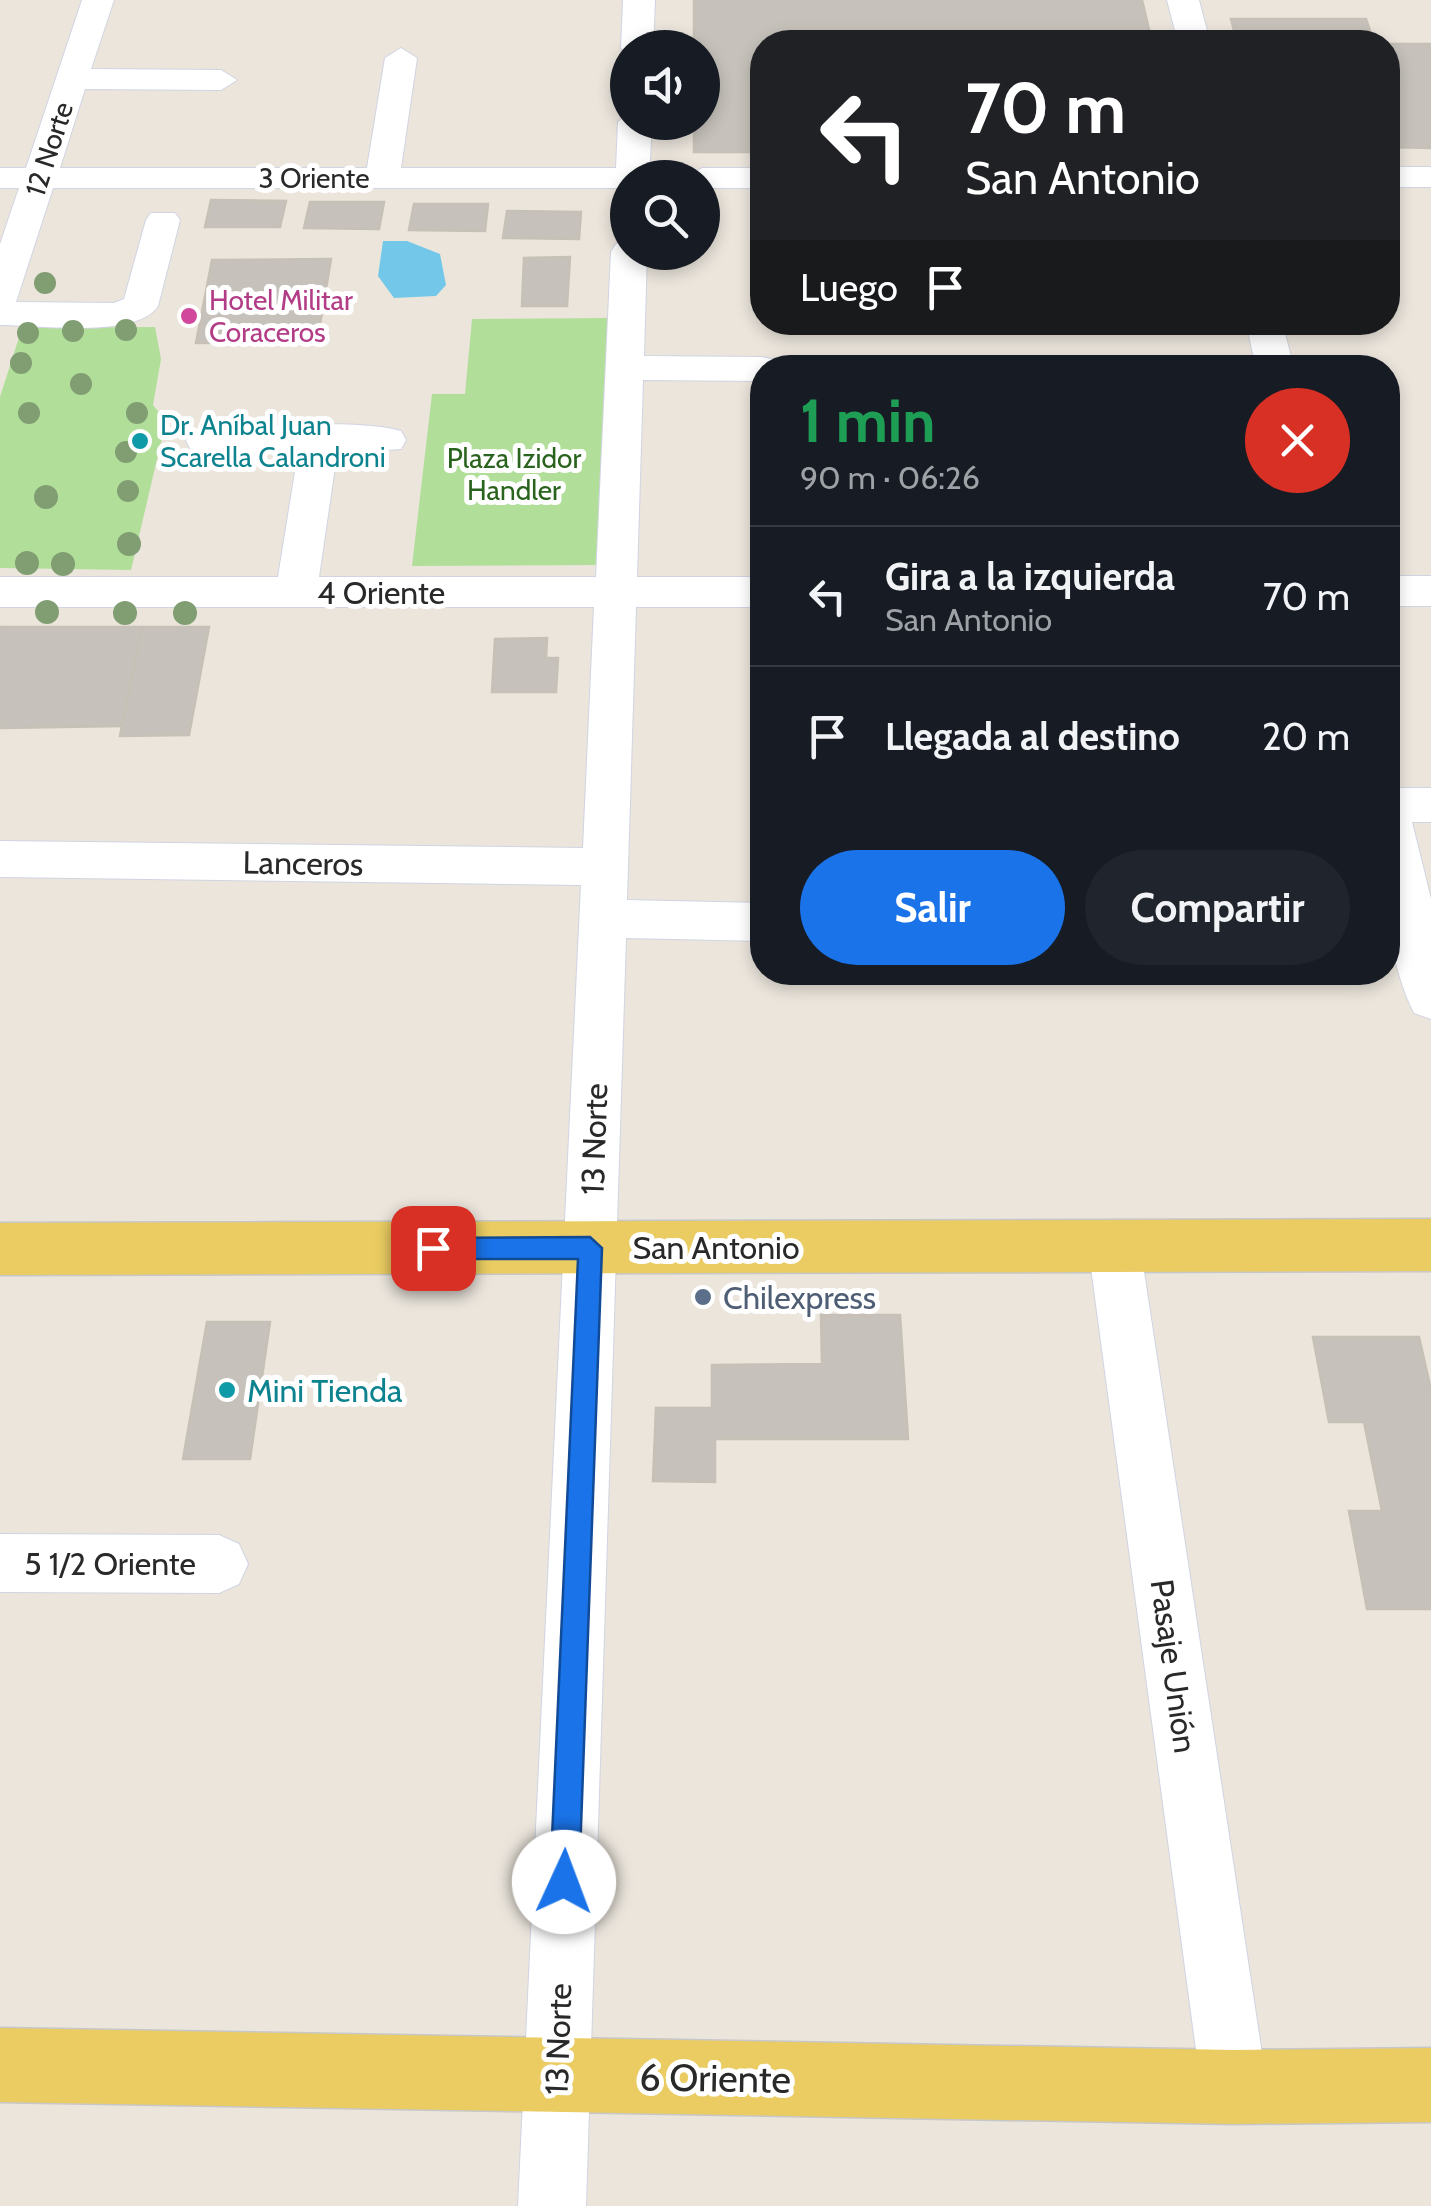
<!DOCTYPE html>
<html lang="es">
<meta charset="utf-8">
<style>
:root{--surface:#171b24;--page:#20242c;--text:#f1f3f6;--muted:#9ea1a6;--line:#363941;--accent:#1a73e8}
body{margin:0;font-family:Cabin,sans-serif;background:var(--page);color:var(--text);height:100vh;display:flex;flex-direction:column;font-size:38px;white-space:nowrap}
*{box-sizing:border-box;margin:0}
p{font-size:32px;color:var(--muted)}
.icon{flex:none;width:55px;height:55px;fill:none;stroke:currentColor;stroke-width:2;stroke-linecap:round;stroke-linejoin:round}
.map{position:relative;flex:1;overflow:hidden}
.side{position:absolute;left:750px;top:355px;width:650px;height:630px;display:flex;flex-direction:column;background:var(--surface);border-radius:40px;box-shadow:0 5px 15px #0003}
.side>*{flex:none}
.guide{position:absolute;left:750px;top:30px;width:650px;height:305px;border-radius:40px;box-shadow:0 5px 15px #0003;background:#202124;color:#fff;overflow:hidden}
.tools{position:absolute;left:610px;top:30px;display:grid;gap:20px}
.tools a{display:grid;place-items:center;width:110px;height:110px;border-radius:50%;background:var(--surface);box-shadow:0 5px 15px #0003;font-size:50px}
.pin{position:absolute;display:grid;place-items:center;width:85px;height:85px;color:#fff;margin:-42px;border-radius:20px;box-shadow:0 5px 15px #0006}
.me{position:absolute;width:110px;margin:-55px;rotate:2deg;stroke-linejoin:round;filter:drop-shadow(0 0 8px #0008)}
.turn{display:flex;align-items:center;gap:35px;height:210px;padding:0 50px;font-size:45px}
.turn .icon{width:130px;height:130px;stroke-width:2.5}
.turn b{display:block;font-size:70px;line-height:85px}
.then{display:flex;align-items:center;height:95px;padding:0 50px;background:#0003;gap:20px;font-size:38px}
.round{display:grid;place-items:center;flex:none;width:105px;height:105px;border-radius:52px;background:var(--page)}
.head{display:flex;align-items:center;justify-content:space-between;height:170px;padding:0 50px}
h1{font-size:60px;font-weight:700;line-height:75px;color:#1e9e55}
.button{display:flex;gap:20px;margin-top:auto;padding:20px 50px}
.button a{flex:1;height:115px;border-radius:60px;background:var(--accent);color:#fff;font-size:40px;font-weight:700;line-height:115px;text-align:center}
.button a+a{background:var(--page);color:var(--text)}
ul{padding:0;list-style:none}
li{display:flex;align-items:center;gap:30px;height:140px;padding:0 50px;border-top:2px solid var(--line)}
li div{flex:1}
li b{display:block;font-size:38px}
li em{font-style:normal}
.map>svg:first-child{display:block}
.green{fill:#b1df9a}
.water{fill:#73c8e9}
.building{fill:#c6c2bb;stroke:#c6c0b6;stroke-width:2.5}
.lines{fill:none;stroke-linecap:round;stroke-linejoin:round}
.minor-casing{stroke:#d1d4e2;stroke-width:2}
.major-casing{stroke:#c7c7c7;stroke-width:3}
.minor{fill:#fff;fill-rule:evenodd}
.major{fill:#eacc62;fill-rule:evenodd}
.tree{fill:#819e73}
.route{fill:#1a73e8;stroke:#114b97;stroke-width:2.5}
.hotel-dot{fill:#d1479c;stroke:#fff;stroke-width:4}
.culture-dot{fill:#0f9aa8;stroke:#fff;stroke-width:4}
.service-dot{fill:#5c6f8a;stroke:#fff;stroke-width:4}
.labels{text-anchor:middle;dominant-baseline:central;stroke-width:10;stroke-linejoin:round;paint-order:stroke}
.far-street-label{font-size:28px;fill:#292929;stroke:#fff}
.far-hotel-label{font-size:28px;fill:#b23c85;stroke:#fff;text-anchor:start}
.far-culture-label{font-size:28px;fill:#0d838f;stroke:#fff;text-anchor:start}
.far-park-label{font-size:28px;fill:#2a631d;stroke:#fff}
.street-label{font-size:32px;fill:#292929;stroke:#fff}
.service-label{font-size:32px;fill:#4e5e75;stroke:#fff;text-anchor:start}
.culture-label{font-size:32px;fill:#0d838f;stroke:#fff;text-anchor:start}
.near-street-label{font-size:38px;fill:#292929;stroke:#fff}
</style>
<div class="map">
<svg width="1431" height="2206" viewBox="0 0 1431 2206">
<rect width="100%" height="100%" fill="#ebe5dc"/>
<g class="green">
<path d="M610,318L600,565L412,566L432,394H465L472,319Z"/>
<path d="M155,327L161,359L153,405L166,421L131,570L0,568V397L22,328Z"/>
</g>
<path class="water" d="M383,241H407L440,254L446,285L436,296L394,298L378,276Z"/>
<g class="building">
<path d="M694,0H1142L1152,42H762V152H694V122H702V48H694Z"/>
<path d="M1231,19H1366L1374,42H1237Z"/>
<path d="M1388,44H1431V148L1388,147Z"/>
<path d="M211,200L286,201L280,227H205Z"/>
<path d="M310,202H384L379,229L304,228Z"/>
<path d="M414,204H488L485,231L409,230Z"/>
<path d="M507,211L581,212L579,239L503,238Z"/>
<path d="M570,257L567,306H522L524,258Z"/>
<path d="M331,259L317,342L196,343L212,260Z"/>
<path d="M0,627H142L122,726L0,728Z"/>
<path d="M142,627H209L189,735L120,736Z"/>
<path d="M547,638L546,658H558L556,692H492L495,639Z"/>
<path d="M821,1315H900L908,1439H715V1482L653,1481L656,1408H712V1365L822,1364Z"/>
<path d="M207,1322H270L250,1459H183Z"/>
<path d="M1313,1337H1419L1431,1390V1609H1367L1349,1511H1382L1364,1422H1329Z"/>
</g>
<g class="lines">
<g class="minor-casing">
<g id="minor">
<path d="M82,0H114L91,69L221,70L237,80L221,90L85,89L60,168H367L385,58L401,48L417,58L401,168H616L618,122L628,114V122H652L649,178H628V188H53L16,302L114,303L124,299L146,220L151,213H175L180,220L158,306C137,339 37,325 0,325V244L19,188H0V168H26Z"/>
<path d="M623,0H655L653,48H628V55L621,48Z"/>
<path d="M1167,0H1199L1210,42H1178Z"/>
<rect x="1388" y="167" width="43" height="20"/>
<path d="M702,168H762V188H702V178H685Z"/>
<path d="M628,241V252H647L644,356L762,357L775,360L780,368H762V381L643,380L637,577H762V607H636L627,900L762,903V941L626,938L586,2206H518L581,885L0,877V841L583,848L594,607H0V577H278L298,453L205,454L191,450L186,441L191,432L205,428C256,428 355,418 401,431L406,440L401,449L337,453L319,577H596L611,252L616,244Z"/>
<path d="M1246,322H1282L1294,368H1256Z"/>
<rect x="1388" y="576" width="43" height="30"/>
<path d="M1388,788H1431V822H1412L1431,899V1019L1414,1013C1381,947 1383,859 1388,788Z"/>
<path d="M1114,1221L1133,1228L1140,1245L1267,2087L1258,2111L1234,2120L1210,2111L1201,2087L1088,1245L1095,1228Z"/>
<path d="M0,1534L219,1535L239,1544L248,1564L239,1584L219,1593L0,1592Z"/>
</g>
</g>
<g class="major-casing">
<g id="major">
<path d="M1431,1219V1271L0,1275V1223Z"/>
<path d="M0,2028L1234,2050L1431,2048V2122L1234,2124L0,2102Z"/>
</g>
</g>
<use href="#minor" class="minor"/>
<use href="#major" class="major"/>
</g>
<g class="tree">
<circle cx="45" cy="283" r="11"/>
<circle cx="126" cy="330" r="11"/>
<circle cx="73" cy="331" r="11"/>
<circle cx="28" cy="333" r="11"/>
<circle cx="21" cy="363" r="11"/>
<circle cx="81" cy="384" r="11"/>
<circle cx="29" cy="413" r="11"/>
<circle cx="137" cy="413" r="11"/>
<circle cx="126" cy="452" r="11"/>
<circle cx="128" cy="491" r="11"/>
<circle cx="46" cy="497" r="12"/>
<circle cx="129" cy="544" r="12"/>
<circle cx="27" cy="563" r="12"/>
<circle cx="63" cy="564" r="12"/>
<circle cx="47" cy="612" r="12"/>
<circle cx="125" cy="613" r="12"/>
<circle cx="185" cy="613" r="12"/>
</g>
<path class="route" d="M590,1237L602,1248L579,1882L575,1892L564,1897L554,1892L550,1882L578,1259H433L421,1248L433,1238Z"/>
<circle class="hotel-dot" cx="189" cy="316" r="10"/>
<g class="culture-dot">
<circle cx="140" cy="441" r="10"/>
<circle cx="227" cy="1390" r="10"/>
</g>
<circle class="service-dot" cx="703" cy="1297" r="10"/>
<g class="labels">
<g class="far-street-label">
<text transform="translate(49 149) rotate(-72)">12 Norte</text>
<text x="314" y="178">3 Oriente</text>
</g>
<g class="far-hotel-label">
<text x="209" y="300">Hotel Militar<tspan x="209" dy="32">Coraceros</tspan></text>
</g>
<g class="far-culture-label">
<text x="160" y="425">Dr. Aníbal Juan<tspan x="160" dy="32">Scarella Calandroni</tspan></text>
</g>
<g class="far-park-label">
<text x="514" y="458">Plaza Izidor<tspan x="514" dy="32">Handler</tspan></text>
</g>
<g class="street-label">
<text x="381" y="592">4 Oriente</text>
<text transform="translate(303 863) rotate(1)">Lanceros</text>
<text transform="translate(594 1139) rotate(-88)">13 Norte</text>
<text x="716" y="1247">San Antonio</text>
<text x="110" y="1563">5 1/2 Oriente</text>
<text transform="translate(1174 1666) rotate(82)">Pasaje Unión</text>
<text transform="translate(558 2039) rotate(-88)">13 Norte</text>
</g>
<g class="service-label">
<text x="723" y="1297">Chilexpress</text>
</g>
<g class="culture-label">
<text x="247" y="1390">Mini Tienda</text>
</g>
<g class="near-street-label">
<text transform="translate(715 2078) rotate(1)">6 Oriente</text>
</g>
</g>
</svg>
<div class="tools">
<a><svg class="icon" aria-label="sound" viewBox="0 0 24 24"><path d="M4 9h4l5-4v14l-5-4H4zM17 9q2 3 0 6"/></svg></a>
<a><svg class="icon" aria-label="search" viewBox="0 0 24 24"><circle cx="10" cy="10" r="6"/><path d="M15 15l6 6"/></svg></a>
</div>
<div class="pin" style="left:433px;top:1248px;background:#d93025"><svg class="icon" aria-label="arrive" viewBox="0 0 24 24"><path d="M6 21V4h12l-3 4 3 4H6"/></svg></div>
<svg class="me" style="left:564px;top:1882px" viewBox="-20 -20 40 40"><circle r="19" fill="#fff"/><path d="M0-13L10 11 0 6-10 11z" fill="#1a73e8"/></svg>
<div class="guide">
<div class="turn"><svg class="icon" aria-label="left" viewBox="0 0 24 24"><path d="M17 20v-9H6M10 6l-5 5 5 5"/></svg><div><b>70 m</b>San Antonio</div></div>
<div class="then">Luego<svg class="icon" aria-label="arrive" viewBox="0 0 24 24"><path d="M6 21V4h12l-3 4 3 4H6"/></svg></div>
</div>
<section class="side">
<div class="head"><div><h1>1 min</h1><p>90 m · 06:26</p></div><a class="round" style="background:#d93025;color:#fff"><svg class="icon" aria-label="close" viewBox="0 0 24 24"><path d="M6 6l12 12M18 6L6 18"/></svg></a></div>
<ul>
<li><svg class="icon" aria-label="left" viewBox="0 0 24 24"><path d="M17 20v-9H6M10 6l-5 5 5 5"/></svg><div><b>Gira a la izquierda</b><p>San Antonio</p></div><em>70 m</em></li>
<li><svg class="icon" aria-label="arrive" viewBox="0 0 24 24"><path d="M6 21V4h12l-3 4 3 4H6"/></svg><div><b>Llegada al destino</b></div><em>20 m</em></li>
</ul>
<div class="button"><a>Salir</a><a>Compartir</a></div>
</section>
</div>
